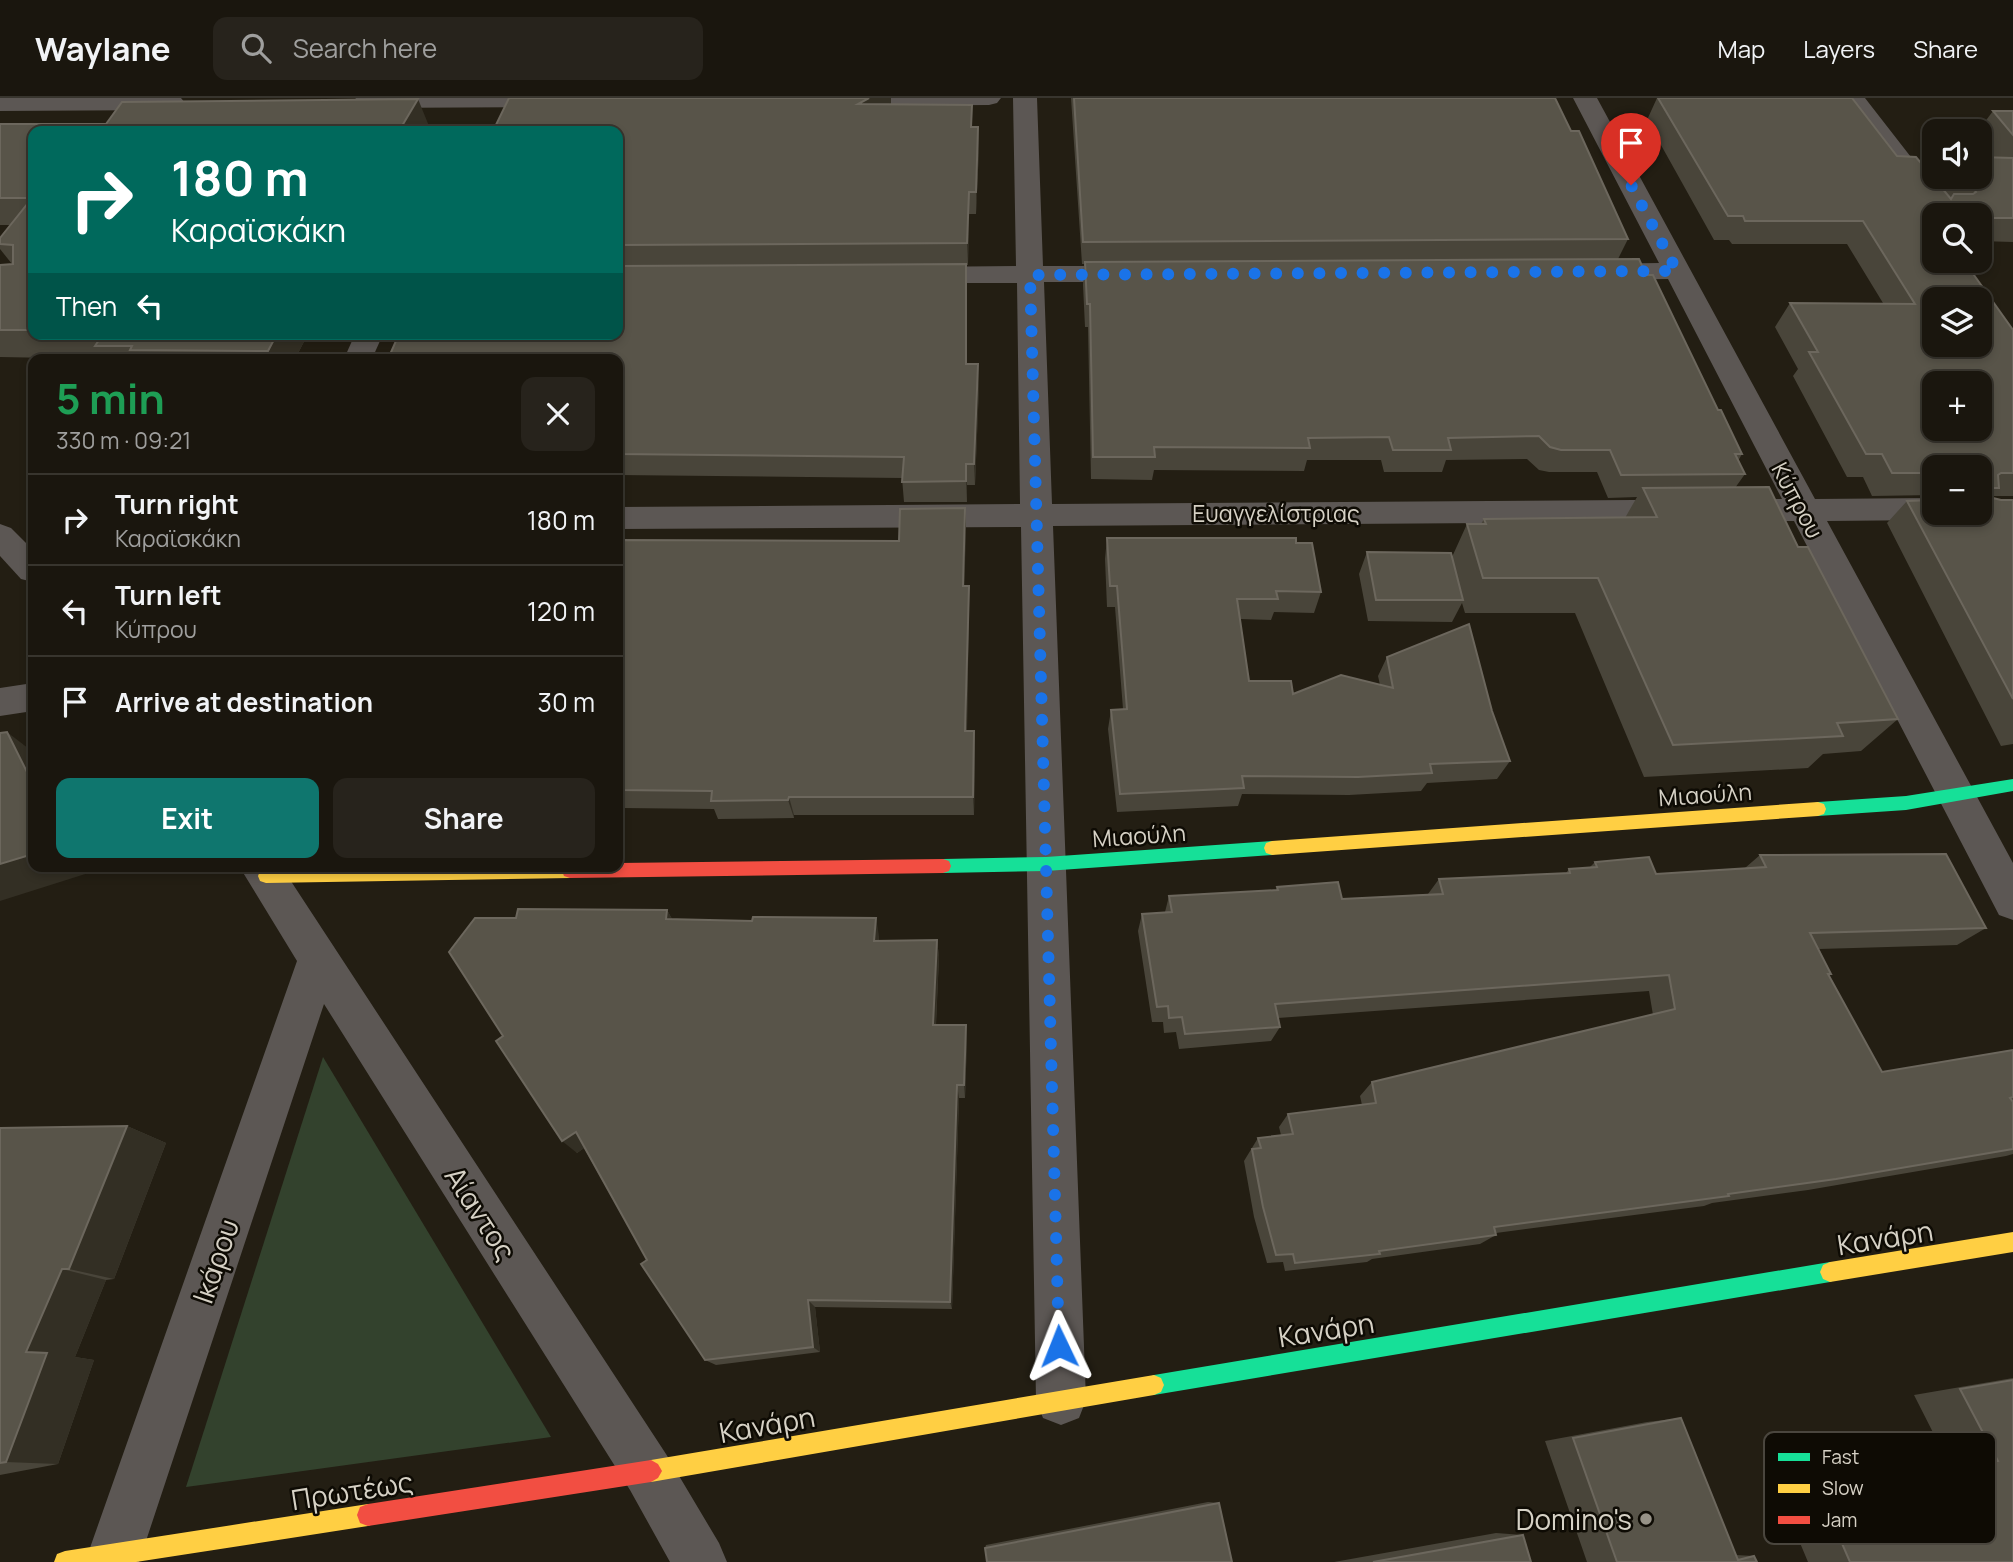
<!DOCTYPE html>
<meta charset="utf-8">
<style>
:root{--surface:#1a160e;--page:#27231c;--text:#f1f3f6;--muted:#9f9f9e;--line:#38352e;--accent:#0f766e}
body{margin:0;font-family:Manrope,sans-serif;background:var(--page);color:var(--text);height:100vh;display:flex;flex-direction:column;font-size:26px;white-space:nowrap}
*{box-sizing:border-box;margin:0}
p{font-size:23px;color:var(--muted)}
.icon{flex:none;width:38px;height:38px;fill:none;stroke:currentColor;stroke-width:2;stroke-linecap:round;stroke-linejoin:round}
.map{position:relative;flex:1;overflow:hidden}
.sheet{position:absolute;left:28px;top:256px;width:595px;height:518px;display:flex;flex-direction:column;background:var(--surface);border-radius:14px;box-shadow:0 4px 10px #0003,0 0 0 2px var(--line)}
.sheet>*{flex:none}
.guide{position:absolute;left:28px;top:28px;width:595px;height:214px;border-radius:14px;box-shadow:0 4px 10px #0003,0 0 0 2px var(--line);background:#00695c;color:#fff;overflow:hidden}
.buttons{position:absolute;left:1922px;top:21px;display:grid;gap:14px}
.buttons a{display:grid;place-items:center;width:70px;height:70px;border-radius:14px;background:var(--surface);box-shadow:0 4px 10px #0003,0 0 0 2px var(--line);font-size:35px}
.pin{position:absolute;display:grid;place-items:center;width:60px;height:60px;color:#fff;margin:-72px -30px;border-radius:50% 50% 50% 0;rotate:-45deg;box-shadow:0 0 7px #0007}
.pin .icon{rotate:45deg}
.me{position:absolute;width:77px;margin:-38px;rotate:358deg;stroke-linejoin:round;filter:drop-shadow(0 0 5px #0008)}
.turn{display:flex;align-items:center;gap:24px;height:147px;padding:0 28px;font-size:32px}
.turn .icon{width:91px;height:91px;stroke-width:2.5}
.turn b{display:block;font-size:49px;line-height:60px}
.then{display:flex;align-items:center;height:66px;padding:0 28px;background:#0003;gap:14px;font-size:26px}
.round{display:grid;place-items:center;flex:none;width:74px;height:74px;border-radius:14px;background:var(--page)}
.summary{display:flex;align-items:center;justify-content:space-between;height:119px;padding:0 28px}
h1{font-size:42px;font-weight:700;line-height:52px;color:#1e9e55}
.primary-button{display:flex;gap:14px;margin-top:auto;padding:14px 28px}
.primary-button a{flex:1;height:80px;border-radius:14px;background:var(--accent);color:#fff;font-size:28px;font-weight:700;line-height:80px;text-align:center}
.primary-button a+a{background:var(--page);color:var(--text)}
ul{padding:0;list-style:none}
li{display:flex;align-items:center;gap:21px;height:91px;padding:0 28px;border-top:2px solid var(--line)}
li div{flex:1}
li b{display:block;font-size:26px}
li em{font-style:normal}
header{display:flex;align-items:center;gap:42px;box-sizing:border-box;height:98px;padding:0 35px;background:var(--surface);border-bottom:2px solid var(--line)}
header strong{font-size:33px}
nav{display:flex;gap:38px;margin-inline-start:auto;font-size:24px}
.search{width:490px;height:63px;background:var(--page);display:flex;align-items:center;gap:18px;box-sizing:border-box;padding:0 24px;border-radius:14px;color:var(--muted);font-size:26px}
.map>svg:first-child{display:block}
.green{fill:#33422d}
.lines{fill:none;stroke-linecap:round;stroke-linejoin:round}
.street{fill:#5c5754;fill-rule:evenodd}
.fast{fill:#16e098;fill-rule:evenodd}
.slow{fill:#ffcf43;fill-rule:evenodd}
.jam{fill:#f24e42;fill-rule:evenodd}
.wall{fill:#49453a}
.shaded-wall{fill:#332f24}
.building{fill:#585449;stroke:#6c675d;stroke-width:2;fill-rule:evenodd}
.route{stroke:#1a73e8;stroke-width:12;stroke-dasharray:0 21.6}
.poi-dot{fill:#979287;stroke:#0e0b04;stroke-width:2.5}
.labels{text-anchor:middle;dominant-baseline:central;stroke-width:5;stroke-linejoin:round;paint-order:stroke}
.street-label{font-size:23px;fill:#d6d1c5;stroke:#0e0b04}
.near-street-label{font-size:28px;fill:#d6d1c5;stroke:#0e0b04}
.near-poi-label{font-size:28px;fill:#d6d1c5;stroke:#0e0b04;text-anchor:end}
.key{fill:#0e0b04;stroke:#4a463e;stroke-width:2}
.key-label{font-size:19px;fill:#d6d1c5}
</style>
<header>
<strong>Waylane</strong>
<div class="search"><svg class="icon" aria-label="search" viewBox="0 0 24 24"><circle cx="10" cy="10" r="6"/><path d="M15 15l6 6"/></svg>Search here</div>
<nav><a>Map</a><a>Layers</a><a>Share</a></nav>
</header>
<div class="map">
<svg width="2013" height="1464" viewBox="0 0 2013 1464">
<rect width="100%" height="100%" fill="#231e13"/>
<path class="green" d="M323,959L551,1339L186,1389Z"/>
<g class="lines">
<g class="street">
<path d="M0,0H181L185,5L181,10L173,12L0,13Z"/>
<path d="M356,0H571L573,2L569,7L561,9L366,10L358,8L354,3Z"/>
<path d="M828,0H1001L997,5L989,7L839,8L831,6Z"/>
<path d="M1013,0H1037L1043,168H1136L1146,170L1149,176L1146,182L1136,184H1044L1052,406L1782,401L1668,181L1591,182L1581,180L1578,174L1581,168L1591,166L1659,165L1573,0H1597L1815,401L1934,400V415H1948L1945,419L1934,422L1827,423L2013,765V822L1999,817L1794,423L1053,428L1086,1302L1079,1320L1061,1327L1043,1320L1036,1302L1021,429L618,431V409L1020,406L1017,185H916L906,183L903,177L906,171L916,169L1016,168Z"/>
<path d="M1841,0H1865L1956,117H1934V122Z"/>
<path d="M355,236H383L372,261H344Z"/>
<path d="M0,426L11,430L33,452V484L21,481L0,458Z"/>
<path d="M33,585V613L0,618V590Z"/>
<path d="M239,768H281L666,1356L719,1445L727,1464H670L630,1392L324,906L139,1464H85L297,863Z"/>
</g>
<g class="fast">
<path d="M2013,681V693L1906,712L1818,718L1812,716L1810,711L1812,706L1818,704L1906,698Z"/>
<path d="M1272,743L1278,745L1280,750L1278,755L1272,757L1046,773L943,775L937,773L935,768L937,763L943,761L1046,759Z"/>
<path d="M1830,1164L1837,1167L1840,1174L1837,1181L1830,1184L1154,1297L1147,1294L1144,1287L1147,1280L1154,1277Z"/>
</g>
<g class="slow">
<path d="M1818,704L1824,706L1826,711L1824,716L1818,718L1272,757L1266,755L1264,750L1266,745L1272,743Z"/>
<path d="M429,768H576L578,773L576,778L570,780L266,785L260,783L258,778L260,773L266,771Z"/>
<path d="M2013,1134V1154L1830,1184L1823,1181L1820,1174L1823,1167L1830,1164Z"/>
<path d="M1154,1277L1161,1280L1164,1287L1161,1294L1154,1297L651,1384L644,1380L640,1373L644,1366L651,1362Z"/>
<path d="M368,1406L376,1409L379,1417L376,1425L368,1428L136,1464H54L57,1456L65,1453Z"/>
</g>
<g class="jam">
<path d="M943,761L949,763L951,768L949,773L943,775L570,780L564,778L562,773L564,768H618V765Z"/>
<path d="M651,1362L658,1366L662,1373L658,1380L651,1384L368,1428L360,1425L357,1417L360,1409L368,1406Z"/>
</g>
</g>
<g class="wall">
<path d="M1071,0H1555L1571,33L1628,141L1618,161L1646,177L1742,356L1738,363L1745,376L1735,390L1798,449L1898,621L1861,653L1823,656L1808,670L1644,679L1575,515H1465L1462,505L1452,524L1368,523L1359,476L1367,454L1452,459L1467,426H1481L1484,421L1625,420L1637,399L1608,400L1597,374H1549L1539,372L1527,361L1446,362L1442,374H1384L1381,362H1307L1304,373L1154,372L1152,382L1091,381L1088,229H1085L1083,187L1084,166H1082Z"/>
<path d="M1657,0H1852L1897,58L1934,80L1935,79H1979L1995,60L1979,40V33H1978L1993,13H2013V144L1979,143V117H1934V163L2013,232V398H1991L1989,399L2001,402H2013V646L2001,648L1887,425L1907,403L1979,415V369H1934V397L1872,398L1863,379H1847L1793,278L1798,271L1775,229L1790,205H1883L1847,146H1732L1729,142H1714L1647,22Z"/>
<path d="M891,6L972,29H978L979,50L976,116H969L968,167H966L967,266L979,287L975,387H967V404H904L902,380L618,377V33Z"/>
<path d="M0,26L429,28L426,33H33V236H308L295,261H106L0,259V167L12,166L0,151V140L11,127H0Z"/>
<path d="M965,410L966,432L964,488L969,509L967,633L975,652L974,717H794V720L718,721L714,711L622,710L620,720H618V442L899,443Z"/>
<path d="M1107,440L1296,445L1321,494L1314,515L1274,514L1271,522L1240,521L1249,583L1293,596L1380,587L1378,578L1387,559L1492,613L1510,663L1497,681L1427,685L1421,693L1349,697L1242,696L1238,708L1117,714L1108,631L1111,612L1123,611L1115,509H1107L1105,461Z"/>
<path d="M1760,757L1986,830L1957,847L1819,851L1831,876L1829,877L1882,974L2013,952V1056L2006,1058L1808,1092L1712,1105L1704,1108L1496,1135V1137L1480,1146L1372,1161L1367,1164L1285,1173L1283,1164L1267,1165L1254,1119L1244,1063L1258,1040L1281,1037L1279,1029L1288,1016L1362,1007L1360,998L1372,984L1653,917L1649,893L1278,920L1280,929L1271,943L1179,951L1176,934L1164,935L1163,924H1152L1138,833L1142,816L1165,814L1169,798L1276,792L1277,789L1342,801L1428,796L1439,781L1566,775L1569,771L1589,770L1595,764L1656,776L1745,770Z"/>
<path d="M667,812L672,821L879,838V843L937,842L939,859L936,927L967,942L965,1000H959L952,1211L815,1209L820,1254L716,1267L705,1262L647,1162L584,1050L577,1055L503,938L516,820Z"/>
<path d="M127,1028L166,1045L114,1181L106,1182L75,1259L94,1262L58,1366L0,1377V1030Z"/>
<path d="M2013,1280V1464H1808L1777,1390L1948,1364L1914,1297Z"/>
<path d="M1681,1320L1736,1457L1754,1458L1757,1464H1587L1545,1343L1647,1324Z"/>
<path d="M1208,1404L1219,1405L985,1450L986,1447Z"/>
<path d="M1496,1435L1523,1437L1531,1464H1334Z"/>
</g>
<g class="shaded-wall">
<path d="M869,0H891V10L858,6Z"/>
<path d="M418,1L429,28L426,33H399Z"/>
<path d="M978,29L979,50L976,116V94Z"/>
<path d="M969,94V116L968,167L967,145Z"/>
<path d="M966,166L967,188V287L966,266Z"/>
<path d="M277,236H308L295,261H273L268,253Z"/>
<path d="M978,266L979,287L975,387L974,366Z"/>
<path d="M966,366L967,387V404L966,383Z"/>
<path d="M965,410L966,432L964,509L963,488Z"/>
<path d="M969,488V509L966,652L965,633Z"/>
<path d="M974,633L975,652L974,717L973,699Z"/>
<path d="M7,634L33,654V686Z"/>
<path d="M789,699L794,717V720L788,702Z"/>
<path d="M618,703L622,710L620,720L618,716Z"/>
<path d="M33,756V768H99L101,771L0,803V766Z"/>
<path d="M667,812L677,830L666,821Z"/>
<path d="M876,820L879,838L878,860L874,843Z"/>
<path d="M937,842L939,859L935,942L933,927Z"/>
<path d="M966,927L967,942L965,1000L964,987Z"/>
<path d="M957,987L959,1000L952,1211L950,1204Z"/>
<path d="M127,1028L166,1045L114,1181L69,1171Z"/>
<path d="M576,1034L590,1046L577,1055L562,1043Z"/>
<path d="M62,1171L106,1182L75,1259L94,1262L58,1366L6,1364L26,1254Z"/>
<path d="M808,1202L815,1209L820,1254L813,1249Z"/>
</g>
<g class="building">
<path d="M509,0H869L858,6L972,7L971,29H978L976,94H969L967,145L618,147V33H493Z"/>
<path d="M1074,0H1555L1571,33H1579L1628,141L1083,144Z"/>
<path d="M1658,0H1852L1897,58L1916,59L1951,101L1954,96H1973L1976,94L1964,79H1979V59L2013,60V120H1979V117H1934V163H1964L2013,232V375H2001L1998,377L1999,390H1987L1985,394L1989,399L2001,402H2013V601L1907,403L1934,402V415H1979V369H1934V375H1892L1882,356H1866L1809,254H1818L1790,205L1915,206L1863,123H1745L1743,118H1728ZM1934,201H1979V247H1934ZM1934,285H1979V331H1934Z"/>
<path d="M418,1L399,33H33V232H0V167L13,166V147L0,146V140L32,100H0V26H106L122,4Z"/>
<path d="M1993,13H2013V37Z"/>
<path d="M1639,161L1646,177H1653L1718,312H1721L1742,356H1735L1745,376L1621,377L1610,352H1561L1550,349L1539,338L1448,340L1451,352H1393L1389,339L1308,340L1310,350L1154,349L1155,359H1093L1090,206H1087L1085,164Z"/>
<path d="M966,166V266H978L974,366H966V383L902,384L904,359L618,356V261H388L399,236H618V168Z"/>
<path d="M103,236H277L268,253L130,252L132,248H95Z"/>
<path d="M1769,389L1798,449H1808L1898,621L1837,625L1843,638L1673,647L1598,480H1483L1467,426H1486L1484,421L1657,419L1643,390Z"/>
<path d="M965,410L963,488H969L965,633H974L973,699H789L788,702L711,703L712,693L618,692V442L899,443L900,411Z"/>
<path d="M1107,440H1296V445H1312L1321,494L1276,493L1278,501H1237L1249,583H1291L1293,596L1341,577L1393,590L1387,559L1469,526L1492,613L1510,663L1430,666L1432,675L1358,679L1242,678L1244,690L1120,696L1111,612L1127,611L1117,488H1110Z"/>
<path d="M1367,454L1451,455L1463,502H1376Z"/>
<path d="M7,634L33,686V756L0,766V635Z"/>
<path d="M1946,756L1986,830L1810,835L1831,876H1828L1882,974L2013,952V999L2010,1000L2013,1004V1051L1836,1081L1728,1096L1729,1098L1494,1129L1496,1137L1379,1153L1380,1156L1295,1165L1293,1156L1276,1157L1263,1109L1252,1051L1261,1050L1258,1040L1293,1036L1288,1016L1376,1005L1372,984L1675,911L1669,877L1275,906L1280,929L1185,936L1182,919L1169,920L1168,908L1157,909L1142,816L1172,814L1169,798L1278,792L1277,789L1338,784L1342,801L1443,796L1439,781L1570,775L1569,771L1597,769L1595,764L1649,759L1656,776L1766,769L1760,757Z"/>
<path d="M518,811L667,812L666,821L752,823L753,819L876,820L874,843L937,842L933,927H966L964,987H957L950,1204L808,1202L813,1249L705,1262L641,1166L647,1162L576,1034L562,1043L496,943L503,938L449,854L475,820H516Z"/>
<path d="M127,1028L69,1171H62L26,1254L47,1255L6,1364L0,1365V1030Z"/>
<path d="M2013,1282V1464H1850L1818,1390L1998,1363L1960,1291Z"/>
<path d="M1681,1320L1738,1462L1754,1458L1757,1464H1617L1573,1340Z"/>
<path d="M1219,1405L1232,1464H987L985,1450Z"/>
<path d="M1523,1437L1531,1464H1373Z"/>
</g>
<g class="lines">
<path class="route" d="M1059,1248L1030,177L1677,173L1631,87"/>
</g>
<circle class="poi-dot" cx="1646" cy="1421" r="7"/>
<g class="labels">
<g class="street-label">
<text transform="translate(1798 402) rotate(62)">Κύπρου</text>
<text x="1276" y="415">Ευαγγελίστριας</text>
<text transform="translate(1705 696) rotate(-4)">Μιαούλη</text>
<text transform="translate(1139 737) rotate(-4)">Μιαούλη</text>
</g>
<g class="near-street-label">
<text transform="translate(481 1115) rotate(57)">Αίαντος</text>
<text transform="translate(1885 1139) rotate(-9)">Κανάρη</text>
<text transform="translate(215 1163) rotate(-71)">Ικάρου</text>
<text transform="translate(1326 1231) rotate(-9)">Κανάρη</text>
<text transform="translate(767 1326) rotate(-10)">Κανάρη</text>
<text transform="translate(352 1392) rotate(-9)">Πρωτέως</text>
</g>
<g class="near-poi-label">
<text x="1632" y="1421">Domino's</text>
</g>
</g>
<rect x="1764" y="1334" width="232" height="112" rx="10" class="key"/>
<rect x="1778" y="1355" width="32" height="8" fill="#16e098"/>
<rect x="1778" y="1386" width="32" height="9" fill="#ffcf43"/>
<rect x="1778" y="1418" width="32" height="8" fill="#f24e42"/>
<g class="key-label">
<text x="1822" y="1366">Fast</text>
<text x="1822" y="1397">Slow</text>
<text x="1822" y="1429">Jam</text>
</g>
</svg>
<div class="buttons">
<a><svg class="icon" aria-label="sound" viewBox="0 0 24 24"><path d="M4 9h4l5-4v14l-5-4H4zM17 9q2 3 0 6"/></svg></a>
<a><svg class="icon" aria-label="search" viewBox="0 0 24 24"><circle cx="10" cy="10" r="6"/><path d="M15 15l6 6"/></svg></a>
<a><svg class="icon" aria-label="layers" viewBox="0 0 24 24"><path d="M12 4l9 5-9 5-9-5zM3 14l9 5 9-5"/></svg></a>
<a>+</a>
<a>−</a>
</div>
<div class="pin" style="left:1631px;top:87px;background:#d93025"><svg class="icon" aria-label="arrive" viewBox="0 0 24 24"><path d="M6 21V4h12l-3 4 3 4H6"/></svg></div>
<svg class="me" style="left:1059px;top:1248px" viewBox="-20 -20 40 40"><path d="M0-17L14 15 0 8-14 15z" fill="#1a73e8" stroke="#fff" stroke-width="4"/></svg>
<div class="guide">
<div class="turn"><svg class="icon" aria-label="right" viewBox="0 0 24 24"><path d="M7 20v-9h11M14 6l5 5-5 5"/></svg><div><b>180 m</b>Καραϊσκάκη</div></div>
<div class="then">Then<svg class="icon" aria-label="left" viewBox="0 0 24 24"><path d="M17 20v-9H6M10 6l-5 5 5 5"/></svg></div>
</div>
<section class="sheet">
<div class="summary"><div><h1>5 min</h1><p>330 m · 09:21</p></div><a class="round"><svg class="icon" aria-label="close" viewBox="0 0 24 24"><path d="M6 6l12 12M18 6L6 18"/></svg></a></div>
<ul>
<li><svg class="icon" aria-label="right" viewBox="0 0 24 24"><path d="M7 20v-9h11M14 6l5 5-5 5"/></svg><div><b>Turn right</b><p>Καραϊσκάκη</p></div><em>180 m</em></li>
<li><svg class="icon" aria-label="left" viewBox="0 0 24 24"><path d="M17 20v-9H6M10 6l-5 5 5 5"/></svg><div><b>Turn left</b><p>Κύπρου</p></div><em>120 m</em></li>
<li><svg class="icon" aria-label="arrive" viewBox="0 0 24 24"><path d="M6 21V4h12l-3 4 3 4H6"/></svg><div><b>Arrive at destination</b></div><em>30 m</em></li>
</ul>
<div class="primary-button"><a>Exit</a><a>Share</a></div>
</section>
</div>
